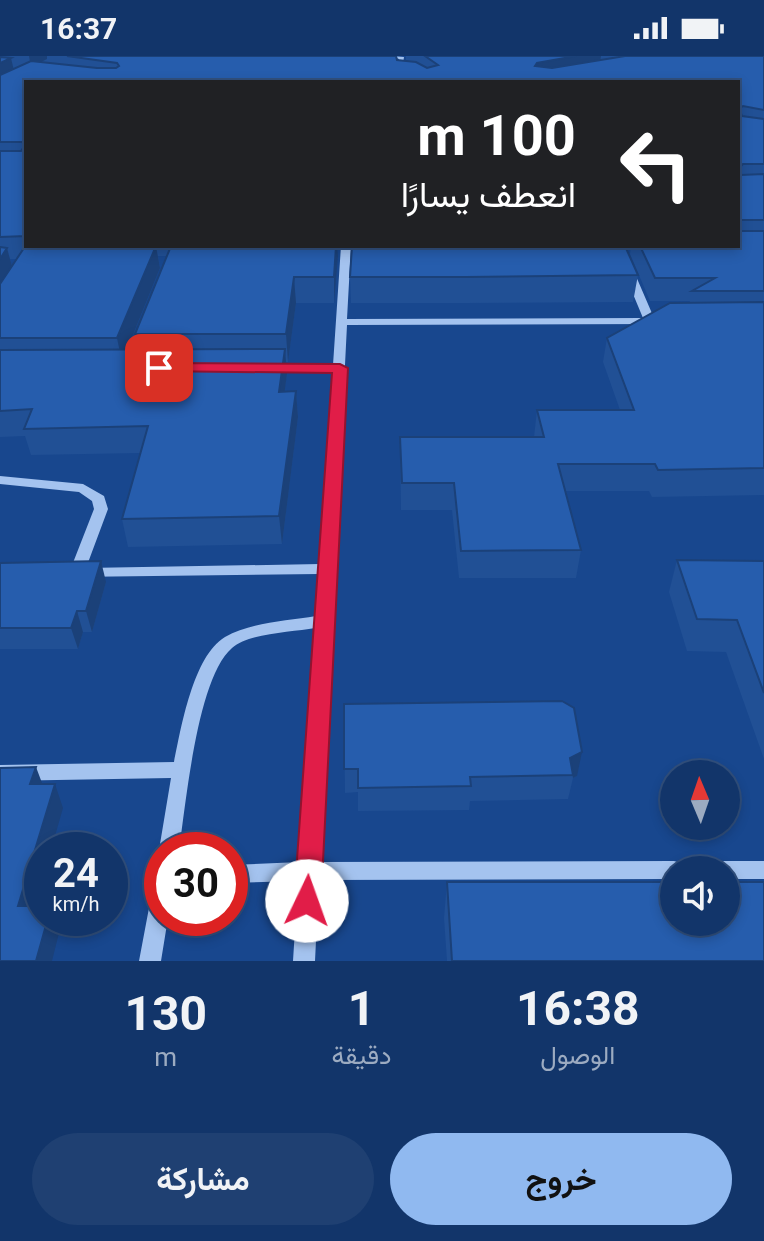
<!DOCTYPE html>
<html lang="ar">
<meta charset="utf-8">
<style>
:root{--surface:#12356a;--page:#1f4072;--text:#f1f3f6;--muted:#9cabc1;--line:#31507e;--accent:#90b9f0}
body{margin:0;font-family:Roboto,Vazirmatn,sans-serif;background:var(--page);color:var(--text);direction:rtl;height:100vh;display:flex;flex-direction:column;font-size:30px;white-space:nowrap}
*{box-sizing:border-box;margin:0}
p{font-size:26px;color:var(--muted)}
.icon{flex:none;width:44px;height:44px;fill:none;stroke:currentColor;stroke-width:2;stroke-linecap:round;stroke-linejoin:round}
.map{position:relative;height:905px;overflow:hidden;direction:ltr}
.sheet{display:flex;flex-direction:column;background:var(--surface);flex:1}
.sheet>*{flex:none}
.guide{position:absolute;left:24px;top:24px;width:716px;height:168px;border-radius:0px;box-shadow:0 4px 12px #0003,0 0 0 2px var(--line);direction:rtl;background:#202124;color:#fff;overflow:hidden}
.needle{width:52px;rotate:358deg}
.buttons{position:absolute;left:660px;top:704px;display:grid;gap:16px}
.buttons a{display:grid;place-items:center;width:80px;height:80px;border-radius:50%;background:var(--surface);box-shadow:0 4px 12px #0003,0 0 0 2px var(--line);font-size:40px}
.speed{position:absolute;left:24px;top:776px;display:flex;gap:16px;font-size:40px;font-weight:700;text-align:center}
.speed>*{display:grid;place-content:center;width:104px;height:104px;border-radius:50%;background:var(--surface);box-shadow:0 4px 12px #0003,0 0 0 2px var(--line);line-height:1}
.speed small{font-size:20px;font-weight:400}
.speed .limit{border:12px solid #d22;background:#fff;color:#111}
.pin{position:absolute;display:grid;place-items:center;width:68px;height:68px;color:#fff;margin:-34px;border-radius:16px;box-shadow:0 4px 12px #0006}
.me{position:absolute;width:88px;margin:-44px;rotate:3deg;stroke-linejoin:round;filter:drop-shadow(0 0 6px #0008)}
.turn{display:flex;align-items:center;gap:28px;height:168px;padding:0 32px;font-size:36px}
.turn .icon{width:104px;height:104px;stroke-width:2.5}
.turn b{display:block;font-size:56px;line-height:68px}
.eta{display:flex;justify-content:space-evenly;align-items:center;height:136px;text-align:center}
.eta b{font-size:48px;font-weight:700;line-height:56px}
.action{display:flex;gap:16px;margin-top:auto;padding:16px 32px}
.action a{flex:1;height:92px;border-radius:48px;background:var(--accent);color:#111;font-size:32px;font-weight:700;line-height:92px;text-align:center}
.action a+a{background:var(--page);color:var(--text)}
.status{display:flex;justify-content:space-between;align-items:center;height:56px;padding:0 40px;background:var(--surface);direction:ltr}
.status svg{height:22px;fill:currentColor}
.map>svg:first-child{display:block}
.lines{fill:none;stroke-linecap:round;stroke-linejoin:round}
.minor{fill:#a4c3ef;fill-rule:evenodd}
.wall{fill:#215095;fill-rule:evenodd}
.shaded-wall{fill:#1b4179}
.building{fill:#265dad;stroke:#1b4179;stroke-width:2}
.route{fill:#e11d48;stroke:#92132f;stroke-width:2}
</style>
<div class="status"><b>16:37</b><svg viewBox="0 0 49 12"><path d="M0 12V9h3v3zM5 12V6h3v6zM10 12V3h3v9zM15 12V0h3v12zM26 1h20v11H26zM47 4h2v5h-2z"/></svg></div>
<div class="map">
<svg width="764" height="905" viewBox="0 0 764 905">
<rect width="100%" height="100%" fill="#18478e"/>
<g class="lines">
<g class="minor">
<path d="M391,0L404,1L402,14L421,17L434,26H427L417,20L397,17L399,3Z"/>
<path d="M341,190H351L347,263L643,262L613,190H623L654,262L659,265L654,268L347,269L320,806L674,805L681,807L684,814H674V823L319,824L315,905H293L298,825L230,827V809L300,806L315,572C293,576 249,577 232,592C197,622 186,748 179,794H162V800L159,794L171,722L0,725V709L174,706C181,672 193,600 225,581C251,566 287,565 316,560L319,518L72,521L69,517L94,453L92,445L79,436L0,428V420L83,428L104,440L108,453L86,512L320,508L333,315H268L262,312L268,309H333Z"/>
<path d="M708,805H764V823H726V814H698L701,807Z"/>
<path d="M162,826V862H168L161,905H139L152,836L155,829Z"/>
</g>
</g>
<g class="wall">
<path d="M0,0H396L397,4L406,5V0H764V439L652,441L649,435H566L581,494L576,522H459L452,454H401L400,381H534L537,354H620L603,306L607,282L689,247L690,245H650L630,198L631,190H738V26H26V190H337L334,247H296L288,306H286L287,318L284,336L296,335L298,361L282,488L128,491L122,463L140,397L31,399L25,380L0,381ZM158,200H167L135,278L138,294H127L160,212ZM10,203H17L12,211Z"/>
<path d="M638,219L633,246L464,247H351L350,221Z"/>
<path d="M677,504L764,505V703L726,596L687,595L669,536Z"/>
<path d="M0,507L106,526L92,576H83L78,593H0Z"/>
<path d="M344,648L577,720L573,722L568,743L470,745L469,754L358,755V736L345,737Z"/>
<path d="M447,826L764,905H447L444,862Z"/>
</g>
<g class="shaded-wall">
<path d="M29,0H47V3L31,11Z"/>
<path d="M576,0H601L599,12L535,23V10L537,7Z"/>
<path d="M11,2L15,19L0,26V7Z"/>
<path d="M156,190L160,212L122,306L117,282Z"/>
<path d="M336,190H337L338,200L334,247V221Z"/>
<path d="M7,192L13,214L0,235V203Z"/>
<path d="M294,221L296,247L288,306L286,278Z"/>
<path d="M285,293L287,318L281,361L279,336Z"/>
<path d="M296,335L298,361L282,488L279,460Z"/>
<path d="M101,505L106,526L92,576L86,555Z"/>
<path d="M77,555L83,576L78,593L71,572Z"/>
<path d="M582,696L577,720L573,722L570,702Z"/>
<path d="M36,711L45,735L30,728Z"/>
<path d="M55,728L63,752L51,794H42V824L28,873L18,850Z"/>
<path d="M48,862H56L60,873L52,905H36Z"/>
</g>
<g class="building">
<path d="M67,0H396L397,4L416,6L427,12L438,9L425,0H576L537,7L535,10L552,12L625,0H764V54L743,50L739,53L742,60L764,63V108H743L740,111L741,119L764,118V164H738V26H26V180L0,181V95H21L25,89L22,86H0V19L31,5L97,12H116L119,10L117,7Z"/>
<path d="M0,1L11,2L0,7Z"/>
<path d="M738,175H764V235H692L715,222H655L640,190H738Z"/>
<path d="M156,190L117,282H0V228L24,192Z"/>
<path d="M171,190H336L334,221H294L286,278H135Z"/>
<path d="M352,190H625L638,219L466,221H350Z"/>
<path d="M0,191L7,192L0,203Z"/>
<path d="M764,246V412L658,414L655,408H558L581,494L461,495L454,427H402L400,381H544L537,354H634L607,282L670,247Z"/>
<path d="M285,293L279,336L296,335L279,460L122,463L148,370L24,373L32,353L0,355V294Z"/>
<path d="M677,504L764,505V637L737,564L697,563Z"/>
<path d="M101,505L86,555H77L71,572H0V507Z"/>
<path d="M562,645L574,652L582,696L570,702L573,719L470,721L471,730L358,732V713H344V648Z"/>
<path d="M36,711L30,728H55L18,850H42V862H48L36,905H0V712Z"/>
<path d="M447,826H674V866H726V826H764V905H452Z"/>
</g>
<path class="route" d="M159,307L340,308L348,312L321,845L317,854L307,857L298,854L294,845L332,317L154,315V308Z"/>
</svg>
<div class="buttons">
<a><svg class="needle" viewBox="-14 -14 28 28"><path d="M0-13l5 13h-10z" fill="#e53935"/><path d="M0 13l5-13h-10z" fill="#9cabc1"/></svg></a>
<a><svg class="icon" aria-label="sound" viewBox="0 0 24 24"><path d="M4 9h4l5-4v14l-5-4H4zM17 9q2 3 0 6"/></svg></a>
</div>
<div class="speed"><div>24<small>km/h</small></div><div class="limit">30</div></div>
<div class="pin" style="left:159px;top:312px;background:#d93025"><svg class="icon" aria-label="arrive" viewBox="0 0 24 24"><path d="M6 21V4h12l-3 4 3 4H6"/></svg></div>
<svg class="me" style="left:307px;top:845px" viewBox="-20 -20 40 40"><circle r="19" fill="#fff"/><path d="M0-13L10 11 0 6-10 11z" fill="#e11d48"/></svg>
<div class="guide">
<div class="turn"><svg class="icon" aria-label="left" viewBox="0 0 24 24"><path d="M17 20v-9H6M10 6l-5 5 5 5"/></svg><div><b>100 m</b>انعطف يسارًا</div></div>
</div>
</div>
<section class="sheet">
<div class="eta">
<div><b>16:38</b><p>الوصول</p></div>
<div><b>1</b><p>دقيقة</p></div>
<div><b>130</b><p>m</p></div>
</div>
<div class="action"><a>خروج</a><a>مشاركة</a></div>
</section>
